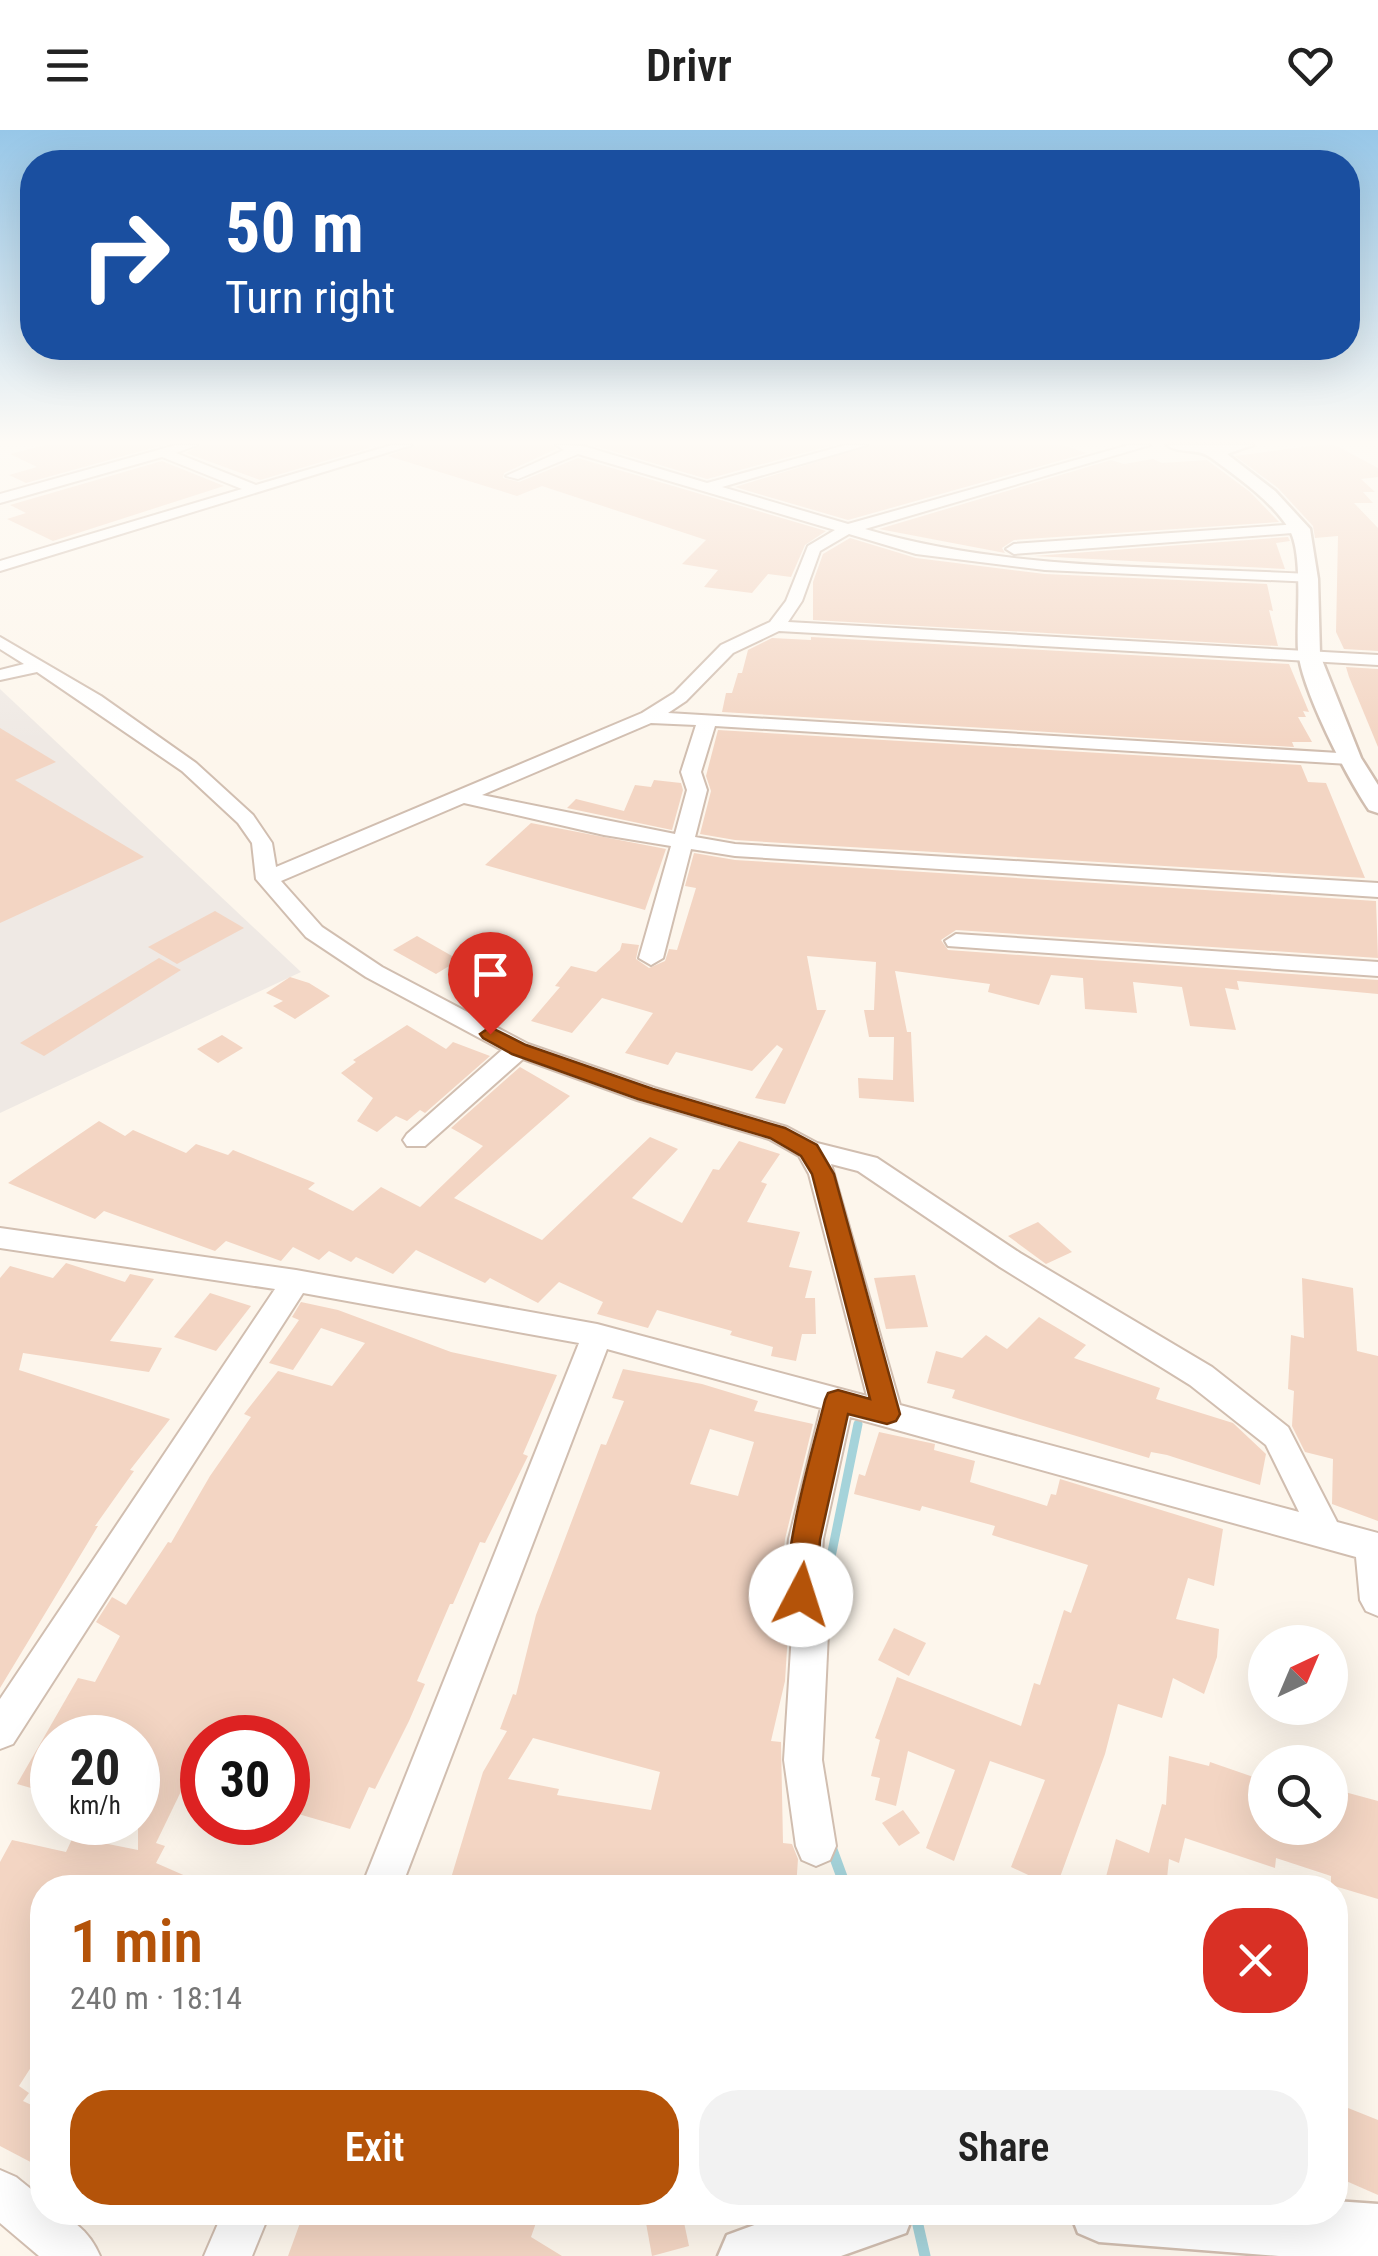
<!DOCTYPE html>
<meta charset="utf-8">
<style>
:root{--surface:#fff;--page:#f2f2f2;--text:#222;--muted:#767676;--accent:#b45309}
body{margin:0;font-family:"Roboto Condensed",sans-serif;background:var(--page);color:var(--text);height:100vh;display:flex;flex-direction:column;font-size:38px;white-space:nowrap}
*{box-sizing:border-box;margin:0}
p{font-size:32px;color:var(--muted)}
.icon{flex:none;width:55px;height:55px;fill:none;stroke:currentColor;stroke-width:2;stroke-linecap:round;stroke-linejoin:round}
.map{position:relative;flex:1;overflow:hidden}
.drawer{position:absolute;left:30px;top:1745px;width:1318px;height:350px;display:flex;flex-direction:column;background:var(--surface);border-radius:40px;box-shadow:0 10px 40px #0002}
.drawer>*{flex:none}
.hud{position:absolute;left:20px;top:20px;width:1340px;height:210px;border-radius:40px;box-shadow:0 10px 40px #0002;background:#1a4fa0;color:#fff;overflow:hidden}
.needle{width:65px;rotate:44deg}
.buttons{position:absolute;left:1248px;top:1495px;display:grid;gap:20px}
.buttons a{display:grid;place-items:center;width:100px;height:100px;border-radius:50%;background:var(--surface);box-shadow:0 10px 40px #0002;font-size:50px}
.speed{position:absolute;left:30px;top:1585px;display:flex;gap:20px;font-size:50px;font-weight:700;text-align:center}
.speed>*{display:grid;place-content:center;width:130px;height:130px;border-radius:50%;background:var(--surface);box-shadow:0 10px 40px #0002;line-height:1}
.speed small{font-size:25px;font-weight:400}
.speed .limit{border:15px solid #d22;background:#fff;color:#111}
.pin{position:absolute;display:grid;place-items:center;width:85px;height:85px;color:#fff;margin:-102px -42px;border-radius:50% 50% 50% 0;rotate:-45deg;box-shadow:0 0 10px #0007}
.pin .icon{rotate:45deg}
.me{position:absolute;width:110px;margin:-55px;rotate:5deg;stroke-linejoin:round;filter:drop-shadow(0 0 8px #0008)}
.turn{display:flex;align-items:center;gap:35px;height:210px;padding:0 40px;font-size:45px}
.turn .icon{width:130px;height:130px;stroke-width:2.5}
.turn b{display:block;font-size:70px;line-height:85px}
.round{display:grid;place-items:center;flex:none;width:105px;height:105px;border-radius:40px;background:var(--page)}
.headline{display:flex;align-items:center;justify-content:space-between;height:170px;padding:0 40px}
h1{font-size:60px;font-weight:600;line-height:75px;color:var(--accent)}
.action{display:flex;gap:20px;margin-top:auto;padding:20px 40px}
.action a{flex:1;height:115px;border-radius:40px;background:var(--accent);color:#fff;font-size:40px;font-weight:600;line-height:115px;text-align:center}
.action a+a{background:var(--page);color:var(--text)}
header{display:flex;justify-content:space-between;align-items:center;height:130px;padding:0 40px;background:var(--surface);font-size:45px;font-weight:600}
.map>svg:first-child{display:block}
.industrial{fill:#efe9e4}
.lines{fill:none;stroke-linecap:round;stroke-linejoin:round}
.stream-far1{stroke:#a5d3da;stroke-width:9}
.stream{stroke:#a5d3da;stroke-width:11}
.building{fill:#f3d5c3;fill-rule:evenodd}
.minor-casing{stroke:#d1beb0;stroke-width:4}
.tertiary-casing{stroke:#d1beb0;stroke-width:5}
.minor{fill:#fff;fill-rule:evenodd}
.tertiary{fill:#fff;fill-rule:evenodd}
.route{fill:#b45309;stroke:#753606;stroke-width:2.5}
</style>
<header><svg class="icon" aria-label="menu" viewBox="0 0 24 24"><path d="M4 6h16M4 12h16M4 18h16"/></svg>Drivr<svg class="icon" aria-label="heart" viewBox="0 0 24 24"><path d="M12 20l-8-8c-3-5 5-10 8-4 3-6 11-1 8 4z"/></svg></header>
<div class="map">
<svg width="1378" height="2126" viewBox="0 0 1378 2126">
<rect width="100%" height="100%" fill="#fdf6ec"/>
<path class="industrial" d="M0,559L301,842L0,983Z"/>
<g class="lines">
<path class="stream-far1" d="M820,1481L858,1294"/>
<g class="stream">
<path d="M831,1717L846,1758"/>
<path d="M915,2082L925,2126"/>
</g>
</g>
<g class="building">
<path d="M45,315H163L26,353L9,345L37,337L10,324Z"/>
<path d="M201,315H369V318L260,350L186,323Z"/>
<path d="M416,315H553L556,319L504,343L503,348L519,352L578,328L826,401L805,415L791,447L768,444L752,463L704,457L718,440L682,434L706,410L542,356L517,366L388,326Z"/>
<path d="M592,315H833L707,349Z"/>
<path d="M871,315H1062L1087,323L848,390L735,357Z"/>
<path d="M1318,315H1335L1378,338V347L1361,349L1375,362H1363L1373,373H1354L1378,398V521L1344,519L1336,502L1338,406L1315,408L1313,396L1278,358L1235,326Z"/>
<path d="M1153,329L1162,333L1207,330L1250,362L1279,392L1014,410L1002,418L1005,423L879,399L1111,330L1124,334Z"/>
<path d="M162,331L224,356L53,411L7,389L26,383L10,375Z"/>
<path d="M1288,407L1290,411L1276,413L1285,439L1034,426Z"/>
<path d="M850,408L916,428L1045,444L1267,454L1273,481L1269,480L1278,516L813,490V452L823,424Z"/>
<path d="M811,507L1289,534L1309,582L1303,581L1306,587H1298L1312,612H1292L1294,617L722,582L726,563H732L738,543H742L748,520L772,508L811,510Z"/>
<path d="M1346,537L1378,539V617L1349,547Z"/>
<path d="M0,598L56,632L15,650L144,727L0,793Z"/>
<path d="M718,600L1301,635L1308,652L1326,653L1365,748L735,710L700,704L711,661L706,646Z"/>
<path d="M654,650L681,653L683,660L672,700L567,678L576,669L624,681L635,655L651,657Z"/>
<path d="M531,693L666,719L645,780L485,735Z"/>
<path d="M694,723L735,730L1376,771L1378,828L956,800L941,810L948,820L1378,850V864L1237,851L1239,860L1225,858L1236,900L1190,896L1182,857L1133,852L1137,883L1085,879L1083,848L1051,845L1039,875L988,862L990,854L895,841L907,902H911L914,972L859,968L858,948L893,950L894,907H869L864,880H874L876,832L807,826L817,880H826L785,974L755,968L783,919L777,915L752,941L676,922L668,935L625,923L653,883L602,868L572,903L531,891L560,857L555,856L571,836L596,842L620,820L622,813L639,815L636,829L649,838L665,831L669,819L677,820L696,758L685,756Z"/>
<path d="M215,781L244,798L177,834L148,817Z"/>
<path d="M417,806L459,830L436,844L393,820Z"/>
<path d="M159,828L181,840L44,926L20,913Z"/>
<path d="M290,847L309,853L330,866L295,889L273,876L283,871L266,863Z"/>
<path d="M407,895L446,919L453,912L490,926L425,983L420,980L407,991L396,986L377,1002L357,991L373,968L341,943L356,932L353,930Z"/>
<path d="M222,905L243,918L218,933L197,919Z"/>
<path d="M520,937L570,966L454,1068L542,1110L650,1007L678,1019L632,1068L682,1093L713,1039L719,1040L739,1011L780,1024L761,1052L767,1054L747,1092L800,1102L789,1137L812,1141L805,1168H815L816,1204H802L796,1231L771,1226L773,1217L730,1205L732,1201L657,1180L648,1198L597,1184L603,1172L559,1152L538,1173L490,1148L485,1153L416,1120L393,1144L356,1127L351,1132L329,1121L319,1130L293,1117L281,1131L226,1111L215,1121L104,1081L95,1089L8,1053L99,991L125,1006L133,1000L186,1023L196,1014L228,1025L233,1020L315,1053L308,1059L353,1081L381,1057L420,1077L483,1016L451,998Z"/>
<path d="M1038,1092L1072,1122L1046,1134L1008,1106Z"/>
<path d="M66,1133L125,1152L130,1144L154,1149L110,1211L162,1218L149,1242L23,1223L19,1240L170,1289L130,1340L134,1341L95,1396H98L0,1558V1148L10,1136L53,1148Z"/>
<path d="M915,1145L928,1197L886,1199L874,1148Z"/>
<path d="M1302,1148L1353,1158L1357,1221L1378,1226V1391L1332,1374L1333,1329L1305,1322L1292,1296L1294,1261L1288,1259L1291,1205L1304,1208Z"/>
<path d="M210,1163L251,1176L216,1221L174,1207Z"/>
<path d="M301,1172L338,1180L451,1222L557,1245L523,1324L528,1326L485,1413L480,1412L453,1474H450L417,1551L425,1554L409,1591L375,1659L369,1657L350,1699L288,1681V1608H202V1618L156,1713L165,1716L156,1733L213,1758H42V1920L19,1956L29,1963L23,1971L42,1980V2038L0,2016V1732L12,1710L66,1722L73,1707L138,1720V1608H52V1664L17,1654L78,1548L95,1552L120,1506L96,1492L112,1467L126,1475L168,1412L171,1413L210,1346L251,1287L244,1284L278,1241L332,1256L365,1213L321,1198L293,1240L269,1233L299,1190L292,1187Z"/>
<path d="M1039,1187L1086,1215L1074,1228L1160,1258L1156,1269L1233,1293L1266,1324L1260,1355L1167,1325L1151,1322L1149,1328L1004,1284L952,1268L955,1260L927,1253L936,1221L962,1228L986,1205L1007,1219Z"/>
<path d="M623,1239L702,1254L758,1271L754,1281L813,1294L785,1409L777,1487L785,1490L788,1503L785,1551L771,1611L781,1612L783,1713L792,1714L798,1729L796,1758H448L483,1642L507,1601L500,1599L513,1564L516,1565L536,1485L601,1314L606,1315L624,1271L612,1268ZM710,1299L754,1312L738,1366L690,1354ZM533,1608L660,1642L651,1680L557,1665L559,1659L508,1649Z"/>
<path d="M879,1302L935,1314L934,1320L975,1331L970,1352L1047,1376L1051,1364L1056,1365L1060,1349L1223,1399L1214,1456L1188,1448L1176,1489L1219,1499L1217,1527L1204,1564L1173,1548L1162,1588L1118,1574L1105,1624L1056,1758L1011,1737L1045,1650L990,1631L954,1731L926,1718L955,1640L908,1621L896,1676L875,1670L880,1648L871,1646L880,1610L875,1608L897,1547L1021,1596L1034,1553L1040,1555L1064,1480L1071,1483L1088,1435L992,1405L995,1396L922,1376L920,1381L854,1364L859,1344L865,1346Z"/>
<path d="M894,1498L926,1513L909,1546L878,1530Z"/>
<path d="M1169,1626L1209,1636L1210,1632L1265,1651V1698H1330V1658L1378,1671V1769L1331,1755V1746L1276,1728L1275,1738L1185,1708L1179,1733L1169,1729L1166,1758L1129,1750L1127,1758H1103L1116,1709L1149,1723L1162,1674L1166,1675Z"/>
<path d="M903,1680L920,1703L899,1716L882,1693Z"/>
<path d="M1343,1976L1378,1990V2065L1337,2047Z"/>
<path d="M304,2082H517L537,2090L531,2107L562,2126H288Z"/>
<path d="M682,2083L689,2116L652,2126L646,2093Z"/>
</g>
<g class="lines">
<g class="minor-casing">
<g id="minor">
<path d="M176,315H197L176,323L256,355L392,315H412L0,441V431L242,359L162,327L0,373V364Z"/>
<path d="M556,315L583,316L707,353L846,315H867L722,357L848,394L1129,315H1150L865,399C1007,441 1161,436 1308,444L1314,446V452L1045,440L916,424L849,404L820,421L802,471L788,492L1378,525V535L779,501L733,523L686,571L668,583L1356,624V632L1349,634L715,596L701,642L707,660L695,707L735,714L1378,753V767L735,726L691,719L663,828L651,835L639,828L671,716L604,705L464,673L281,751L322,797L382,837L528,914L655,958L787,997L817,1013L877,1028L1020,1123L1212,1237L1288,1297L1337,1392L1378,1403V1486L1366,1481L1360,1470L1356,1427L850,1287L823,1409L819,1465L828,1503L822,1630L836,1716L830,1730L816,1736L802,1730L796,1716L784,1630L792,1503L783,1465L789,1409L821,1278L607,1219L401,1758H361L579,1213L303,1163L13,1614L0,1619V1569L275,1159L0,1118V1098L296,1140L597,1194L867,1266L809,1044L799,1026L769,1009L637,970L523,929L425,1016H407L403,1010L407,1004L502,920L366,847L306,807L256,749L252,713L238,693L182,641L37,542L0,550V540L24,534L0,519V507L101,566L196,633L253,685L272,713L276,737L642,583L674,563L721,515L770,492L786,471L808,416L835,400L578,324L518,349L506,346L564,320ZM651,593L696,595L681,642L687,660L675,704L482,665ZM831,1034L858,1041L1000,1137L1190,1255L1266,1315L1299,1382L900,1275Z"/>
<path d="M1300,394L1308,399L1305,402L1014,424L1006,419L1014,414Z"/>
<path d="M956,804L1378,832V846L948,816L945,811Z"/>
<path d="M0,2040L16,2047L42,2068V2082C69,2082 90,2102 100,2126H39L0,2093Z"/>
<path d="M223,2082H270L252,2126H204Z"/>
</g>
</g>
<g class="tertiary-casing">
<g id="tertiary">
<path d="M1167,315H1253L1227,324L1275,361L1310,399L1318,449L1320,525L1361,628L1378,655V683L1369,680C1347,648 1301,559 1298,520C1296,490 1304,423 1289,399C1273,372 1235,345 1210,327C1198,318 1179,324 1167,315Z"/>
<path d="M1335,2071L1378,2074V2126H1279L1099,2112L1078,2103L1070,2082H1335Z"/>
<path d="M790,2082H914L906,2103L841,2126H718L727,2105Z"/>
</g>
</g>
<use href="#minor" class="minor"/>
<use href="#tertiary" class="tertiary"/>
</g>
<linearGradient id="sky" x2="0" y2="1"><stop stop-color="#97c7e8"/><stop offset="0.51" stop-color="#fefbf6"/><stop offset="1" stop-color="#fefbf6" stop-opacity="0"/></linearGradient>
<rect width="1378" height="612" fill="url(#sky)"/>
<path class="route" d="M490,897L526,915L653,959L785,998L817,1015L834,1044L900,1284L896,1291L887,1294L848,1284L820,1410L816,1465L811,1474L801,1478L791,1474C776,1441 815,1311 825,1270L828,1263L838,1260L870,1269L812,1044L801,1026L770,1008L638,969L512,924L483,908L480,904Z"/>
</svg>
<div class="buttons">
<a><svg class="needle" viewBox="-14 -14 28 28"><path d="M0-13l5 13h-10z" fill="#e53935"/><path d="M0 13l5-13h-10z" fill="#767676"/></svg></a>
<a><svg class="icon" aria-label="search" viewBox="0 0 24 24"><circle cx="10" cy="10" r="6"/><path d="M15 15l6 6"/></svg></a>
</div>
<div class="speed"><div>20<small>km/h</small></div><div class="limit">30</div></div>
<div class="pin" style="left:490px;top:904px;background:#d93025"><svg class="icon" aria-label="arrive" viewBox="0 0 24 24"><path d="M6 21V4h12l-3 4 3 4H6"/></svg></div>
<svg class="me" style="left:801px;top:1465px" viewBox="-20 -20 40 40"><circle r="19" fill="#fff"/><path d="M0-13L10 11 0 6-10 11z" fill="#b45309"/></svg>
<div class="hud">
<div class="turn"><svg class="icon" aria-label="right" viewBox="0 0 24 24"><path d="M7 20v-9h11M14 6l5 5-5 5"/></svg><div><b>50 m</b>Turn right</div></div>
</div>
<section class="drawer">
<div class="headline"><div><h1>1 min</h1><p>240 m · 18:14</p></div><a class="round" style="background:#d93025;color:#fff"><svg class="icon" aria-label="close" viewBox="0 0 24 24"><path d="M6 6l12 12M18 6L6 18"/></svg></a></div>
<div class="action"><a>Exit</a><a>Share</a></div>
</section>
</div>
